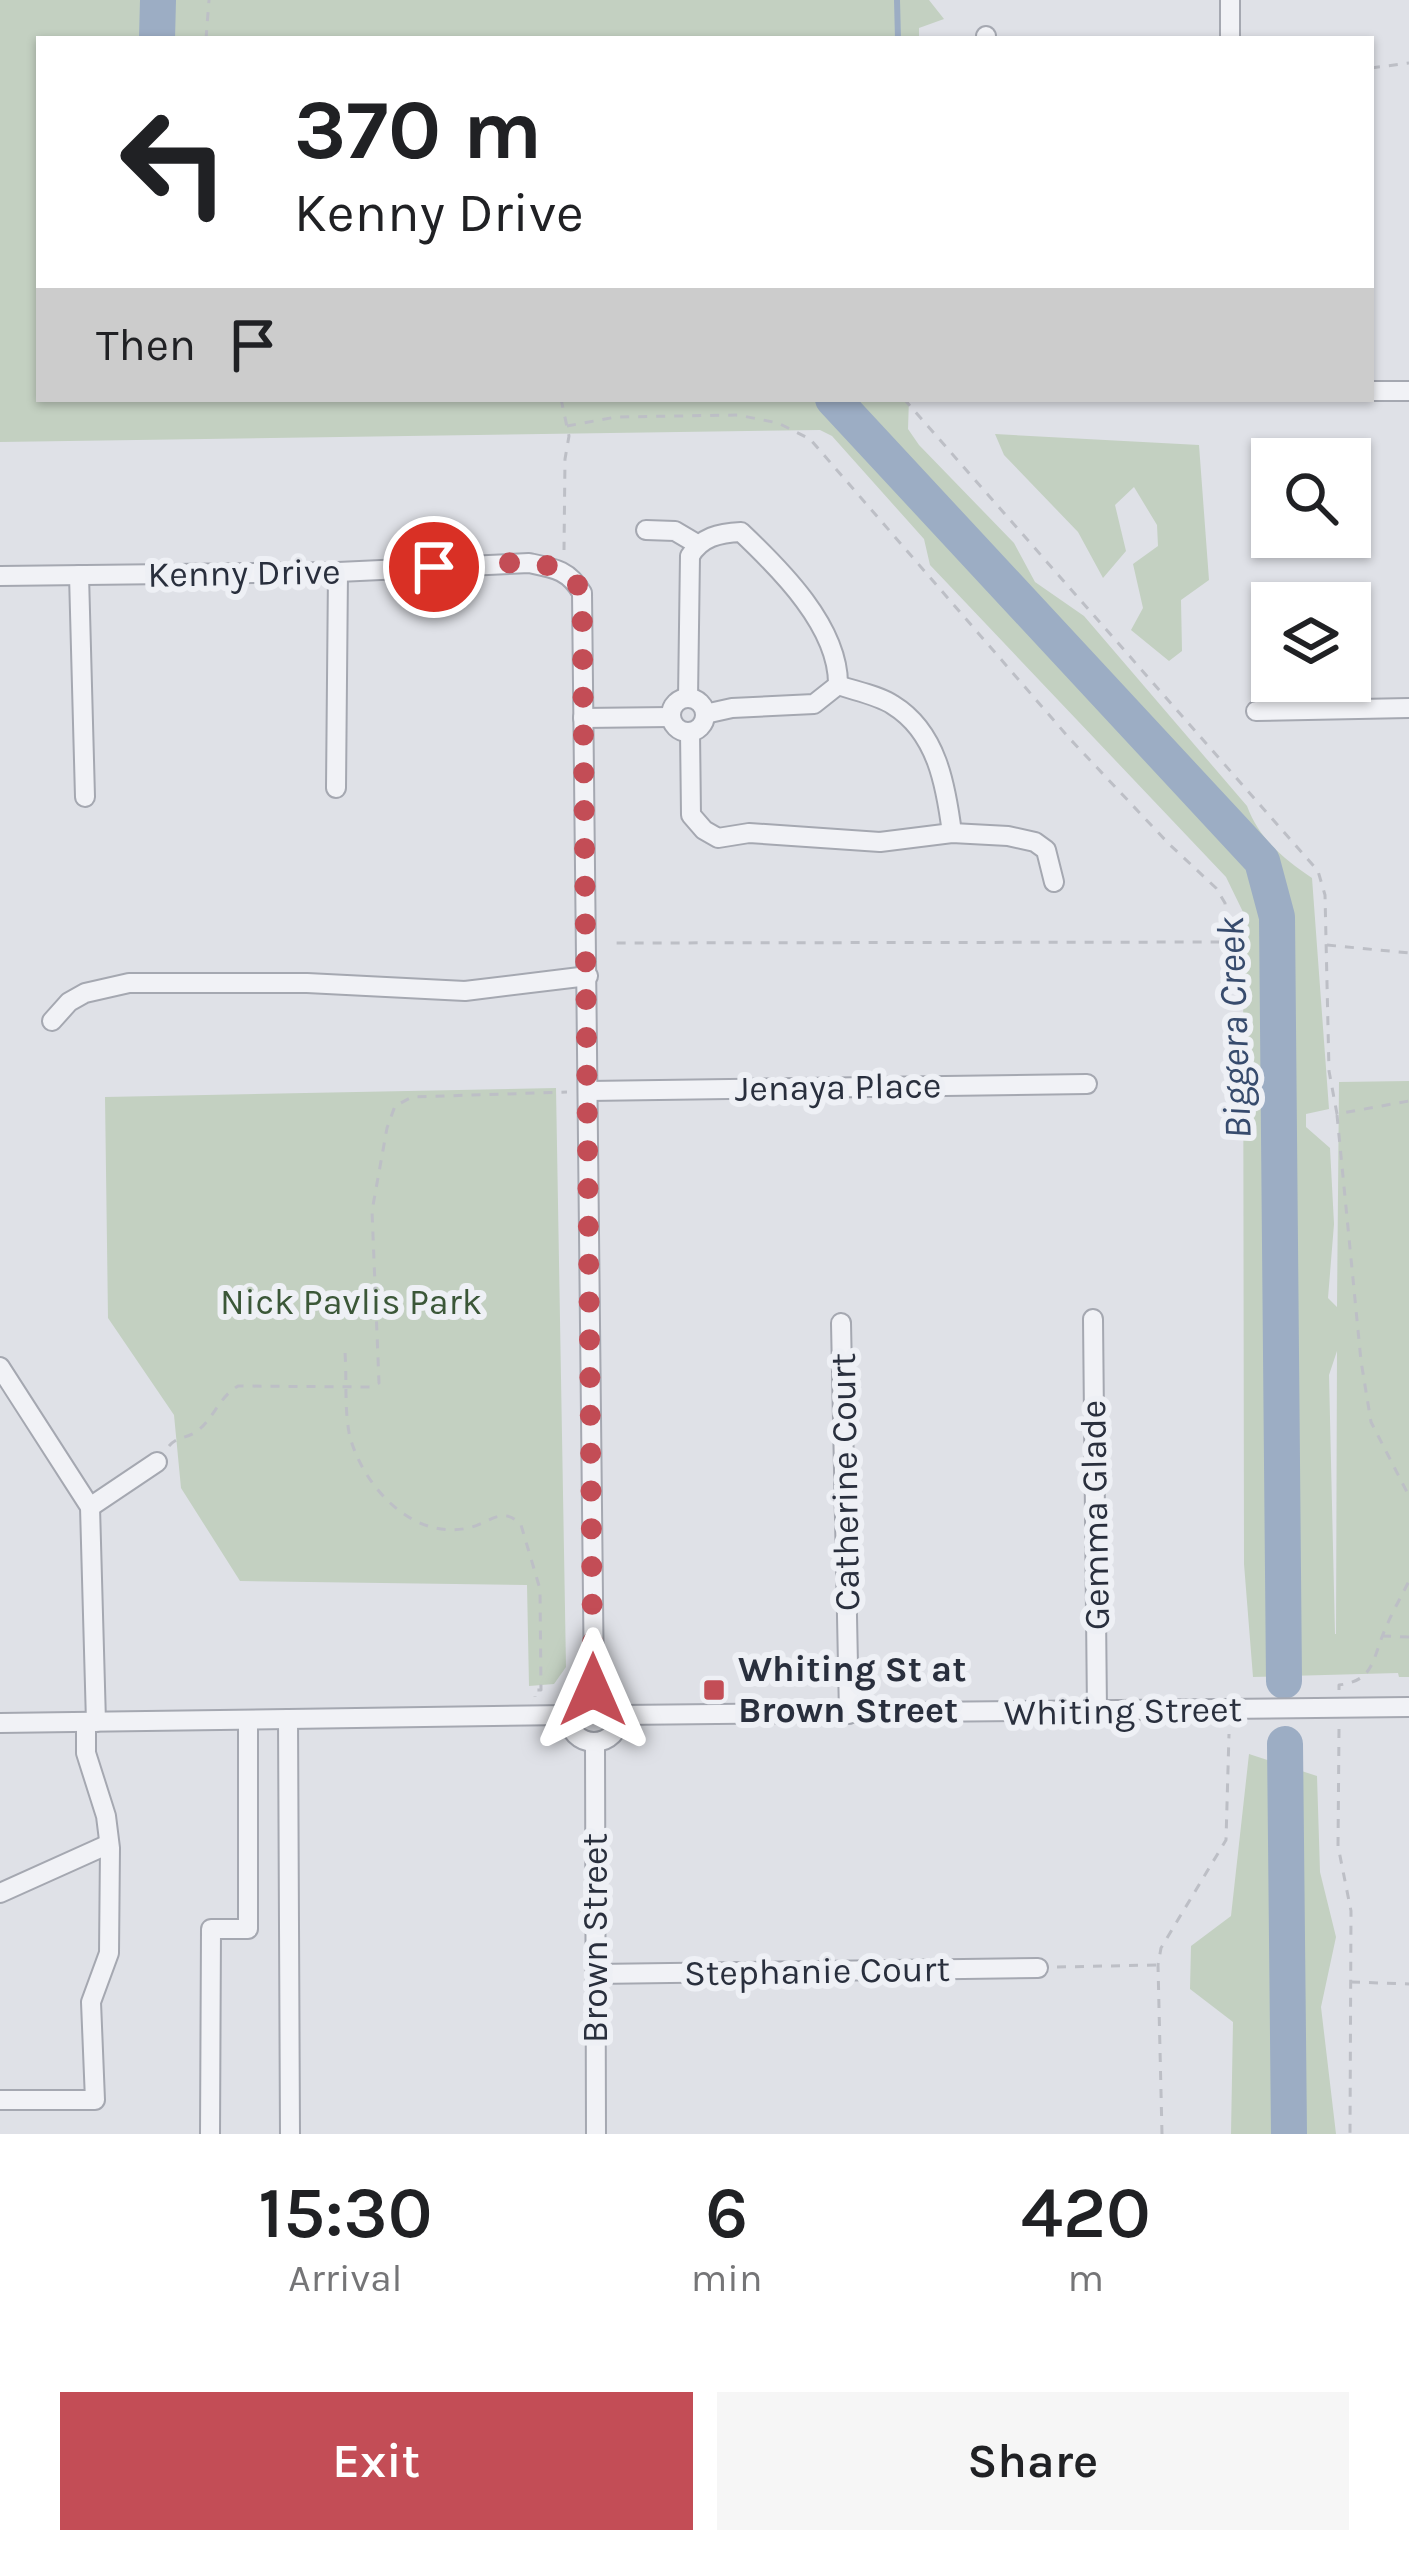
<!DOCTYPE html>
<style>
:root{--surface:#fff;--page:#f6f6f6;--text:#202124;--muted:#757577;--accent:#c34d56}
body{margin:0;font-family:Karla,sans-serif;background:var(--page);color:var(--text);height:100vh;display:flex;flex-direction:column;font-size:45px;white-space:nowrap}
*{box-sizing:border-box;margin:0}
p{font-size:39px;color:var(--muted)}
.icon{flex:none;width:66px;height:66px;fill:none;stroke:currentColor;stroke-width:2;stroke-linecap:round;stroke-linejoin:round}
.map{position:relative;height:2134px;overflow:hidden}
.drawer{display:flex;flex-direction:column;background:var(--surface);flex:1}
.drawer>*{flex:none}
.top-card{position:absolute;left:36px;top:36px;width:1338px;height:366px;border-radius:0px;box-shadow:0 3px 9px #0004;background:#fff;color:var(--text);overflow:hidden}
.fabs{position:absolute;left:1251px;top:438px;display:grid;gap:24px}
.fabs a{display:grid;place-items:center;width:120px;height:120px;border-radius:0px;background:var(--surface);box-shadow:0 3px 9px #0004;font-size:60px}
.pin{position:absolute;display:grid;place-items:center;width:102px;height:102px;color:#fff;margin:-51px;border:6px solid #fff;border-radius:50%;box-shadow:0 3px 12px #0007}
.me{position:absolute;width:132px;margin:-66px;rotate:0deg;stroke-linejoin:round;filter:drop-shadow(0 0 9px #0008)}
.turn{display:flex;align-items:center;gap:42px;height:252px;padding:0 60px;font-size:54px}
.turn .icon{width:156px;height:156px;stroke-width:2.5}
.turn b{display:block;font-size:84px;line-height:102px}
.then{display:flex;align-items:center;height:114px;padding:0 60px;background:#0003;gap:24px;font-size:45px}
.eta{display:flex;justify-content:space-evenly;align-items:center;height:204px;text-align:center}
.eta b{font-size:72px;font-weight:600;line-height:84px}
.cta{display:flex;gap:24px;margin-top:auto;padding:24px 60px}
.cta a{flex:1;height:138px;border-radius:0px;background:var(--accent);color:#fff;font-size:48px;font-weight:600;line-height:138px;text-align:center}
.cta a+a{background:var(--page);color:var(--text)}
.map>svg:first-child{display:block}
.green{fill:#c3d0c1;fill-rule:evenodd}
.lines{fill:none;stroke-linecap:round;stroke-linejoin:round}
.stream{stroke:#9cadc4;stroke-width:6}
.river{stroke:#9cadc4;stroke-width:36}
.minor-casing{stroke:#a5a8b1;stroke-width:22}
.path{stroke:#bdbfc6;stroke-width:3;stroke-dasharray:9 9;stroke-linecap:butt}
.minor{stroke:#f1f2f6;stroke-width:18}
.route{stroke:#c34d56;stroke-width:21;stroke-dasharray:0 37.8}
.poi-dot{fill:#c34d56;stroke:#eef0f5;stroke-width:4.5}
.labels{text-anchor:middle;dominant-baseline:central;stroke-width:12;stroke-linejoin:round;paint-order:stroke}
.street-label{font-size:36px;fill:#292f3d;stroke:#eef0f5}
.park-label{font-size:36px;fill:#3b5738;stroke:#eef0f5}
.poi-label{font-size:36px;font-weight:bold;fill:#292f3d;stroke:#eef0f5;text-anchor:start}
.water-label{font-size:39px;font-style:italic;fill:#374b6d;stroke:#eef0f5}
</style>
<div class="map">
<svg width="1409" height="2134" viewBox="0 0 1409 2134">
<rect width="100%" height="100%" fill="#dfe1e7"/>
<g class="green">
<path d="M0,0H929L944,19L919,28V39H39V399H909L908,429L919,445L1014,543L1035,582L1084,616L1247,806C1259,839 1284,859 1312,878L1329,1109L1306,1114V1127L1330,1148L1334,1224L1328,1298L1337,1307L1339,1082L1409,1081V1677H1399L1398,1673L1253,1677L1244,1564L1243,912L1226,877L930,565L924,539L832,436L820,430L0,442ZM1337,1351L1336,1634H1335L1329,1375Z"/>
<path d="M995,434L1199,445L1209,580L1181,600L1182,651L1169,661L1131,630L1143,608L1133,564L1158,546L1157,525L1134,487L1115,505L1126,551L1103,578L1078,532L1004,455Z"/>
<path d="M556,1088L566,1667L554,1684L529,1686L527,1585L240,1581L181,1488L174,1415L108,1318L105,1097Z"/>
<path d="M1249,1754L1317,1776L1320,1872L1336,1937L1321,2007L1336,2134H1231L1233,2022L1190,1989L1191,1946L1231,1916Z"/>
</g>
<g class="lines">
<path class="stream" d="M897,0L898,39"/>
<g class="river">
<path d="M157,39L158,0"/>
<path d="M833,399L1262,861L1277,917L1284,1681"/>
<path d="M1285,1744L1289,2134"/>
</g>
<g class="minor-casing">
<g id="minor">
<path d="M1230,0V39"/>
<path d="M986,36V39"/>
<path d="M1371,391H1409"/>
<path d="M646,530L675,531L697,544"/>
<path d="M79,575L85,797"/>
<path d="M0,576L338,572L529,563C554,568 569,570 582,593L594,1690"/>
<path d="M1302,681L1303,710"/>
<path d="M838,685C855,691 878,695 893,705C937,732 946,786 952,833"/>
<path d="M688,698L690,556C701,537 719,533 741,532C780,569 839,627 838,685L814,704L732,708L705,714"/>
<circle cx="688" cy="715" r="17"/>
<path d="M1256,711L1409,708"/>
<path d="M583,718L671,717"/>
<path d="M690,732L691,815L704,830L718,838L749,833L880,842L952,833L1008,836L1035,842L1046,850L1054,882"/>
<path d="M336,788L338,572"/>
<path d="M52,1021L69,1002L85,993L129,983H307L465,991L588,976"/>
<path d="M589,1091L1087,1084"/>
<path d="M1093,1319L1097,1711"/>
<path d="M841,1323L849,1714"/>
<path d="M0,1367L90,1507L96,1722"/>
<path d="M90,1507L157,1462"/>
<circle cx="594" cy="1716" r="26"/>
<path d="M621,1715L1409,1707"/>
<path d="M288,1719L290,2134"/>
<path d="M0,1723L568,1715"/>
<path d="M595,1742L596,2134"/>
<path d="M0,1893L109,1844"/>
<path d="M595,1974L1038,1968"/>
<path d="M0,2100H95L91,2002L109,1953L110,1848L106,1816L86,1753V1722"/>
<path d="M210,2134L211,1929H248V1720"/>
</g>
</g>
<g class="path">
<path d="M206,39L209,0"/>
<path d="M1250,39H1285"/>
<path d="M1371,68L1409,63"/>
<path d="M561,399L569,436L565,459L564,550"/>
<path d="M904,399L1318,871L1325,895L1329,1071L1337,1114L1409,1101"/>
<path d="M567,426L616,417L738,415L778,423L810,439L1070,739L1169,844L1216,888L1225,903L1227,942L613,943"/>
<path d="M1327,945L1409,953"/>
<path d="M1337,1115L1361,1361L1371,1422L1409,1496"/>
<path d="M345,1353C347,1380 344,1411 350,1437C364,1488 415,1543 472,1527C491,1521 504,1506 521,1525L540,1589L541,1690H535V1697"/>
<path d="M169,1446C178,1436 185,1439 196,1432C213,1420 219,1397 238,1386L370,1387L379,1383L372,1211L387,1128L395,1106L412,1097L567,1092"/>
<path d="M1382,1636L1409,1637"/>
<path d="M1339,1690V1685C1371,1681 1372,1664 1382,1637C1389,1618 1400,1599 1409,1581"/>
<path d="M1339,1729L1338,1846L1351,1911L1350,2134"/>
<path d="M1057,1967L1156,1965"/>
<path d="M1351,1982L1409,1984"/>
<path d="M1162,2134L1158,1965L1161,1948L1226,1840L1229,1734"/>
</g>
<use href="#minor" class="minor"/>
</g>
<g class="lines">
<path class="route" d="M434,567C465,566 548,554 572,576C574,578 580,590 582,593L593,1690"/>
</g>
<rect class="poi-dot" x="702" y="1678" width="24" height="24" rx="6"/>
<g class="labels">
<g class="street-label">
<text transform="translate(244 573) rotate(-1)">Kenny Drive</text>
<text transform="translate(838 1087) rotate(-1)">Jenaya Place</text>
<text transform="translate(845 1482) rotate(-91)">Catherine Court</text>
<text transform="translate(1095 1515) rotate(-91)">Gemma Glade</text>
<text transform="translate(1123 1711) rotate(-1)">Whiting Street</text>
<text transform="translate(595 1938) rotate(-90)">Brown Street</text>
<text transform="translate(817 1971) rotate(-1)">Stephanie Court</text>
</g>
<g class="park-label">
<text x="351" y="1302">Nick Pavlis Park</text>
</g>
<g class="poi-label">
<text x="738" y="1669">Whiting St at<tspan x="738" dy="41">Brown Street</tspan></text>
</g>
<g class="water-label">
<text transform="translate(1234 1028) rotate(-92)">Biggera Creek</text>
</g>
</g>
</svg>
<div class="fabs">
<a><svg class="icon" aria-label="search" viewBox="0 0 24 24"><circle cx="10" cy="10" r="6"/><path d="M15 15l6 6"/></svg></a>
<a><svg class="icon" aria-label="layers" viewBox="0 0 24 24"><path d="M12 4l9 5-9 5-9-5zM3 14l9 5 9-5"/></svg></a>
</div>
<div class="pin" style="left:434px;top:567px;background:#d93025"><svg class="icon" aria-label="arrive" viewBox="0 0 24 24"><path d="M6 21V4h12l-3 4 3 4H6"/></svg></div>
<svg class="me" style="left:593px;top:1690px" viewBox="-20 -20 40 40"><path d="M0-17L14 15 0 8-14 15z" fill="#c34d56" stroke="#fff" stroke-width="4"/></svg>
<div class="top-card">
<div class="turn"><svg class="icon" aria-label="left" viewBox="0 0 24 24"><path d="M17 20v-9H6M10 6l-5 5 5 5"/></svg><div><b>370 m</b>Kenny Drive</div></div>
<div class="then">Then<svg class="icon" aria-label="arrive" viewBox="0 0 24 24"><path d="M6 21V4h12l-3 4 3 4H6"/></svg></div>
</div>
</div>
<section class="drawer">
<div class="eta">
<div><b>15:30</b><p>Arrival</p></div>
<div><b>6</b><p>min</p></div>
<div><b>420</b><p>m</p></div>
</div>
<div class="cta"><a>Exit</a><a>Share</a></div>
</section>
